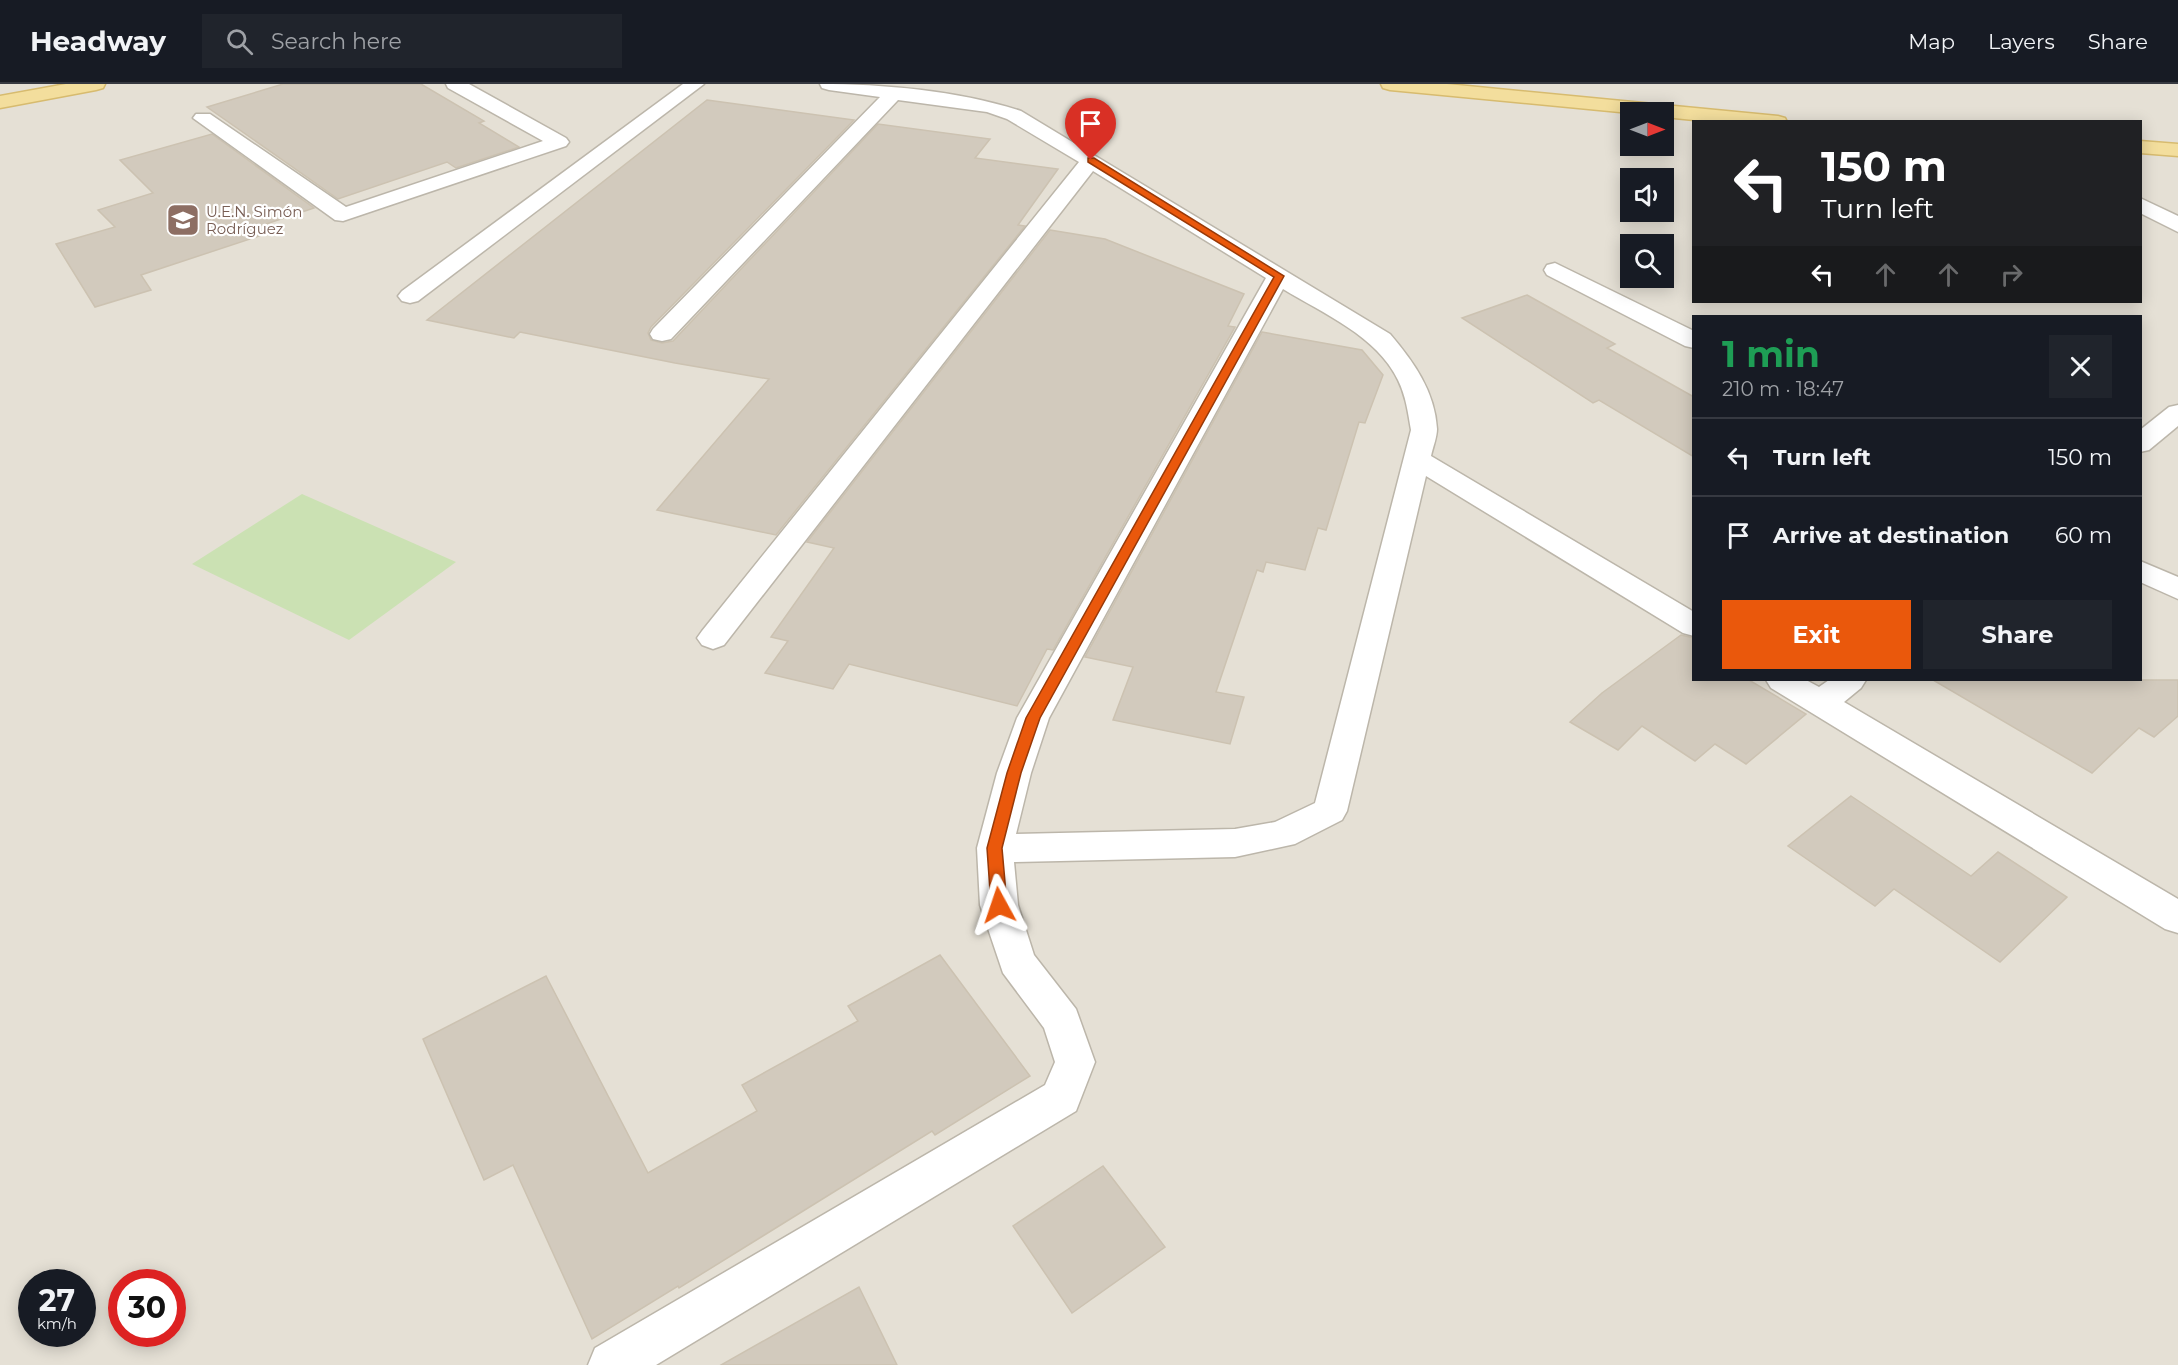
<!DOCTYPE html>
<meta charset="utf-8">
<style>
:root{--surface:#171b24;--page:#20242c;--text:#f1f3f6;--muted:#9ea1a6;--line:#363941;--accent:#ea580c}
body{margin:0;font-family:Montserrat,sans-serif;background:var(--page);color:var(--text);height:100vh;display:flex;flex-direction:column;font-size:22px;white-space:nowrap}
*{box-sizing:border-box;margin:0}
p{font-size:20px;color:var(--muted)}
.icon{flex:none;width:33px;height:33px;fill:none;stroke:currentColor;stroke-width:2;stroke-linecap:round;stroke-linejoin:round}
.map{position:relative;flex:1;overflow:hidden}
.sheet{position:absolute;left:1692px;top:231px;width:450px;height:366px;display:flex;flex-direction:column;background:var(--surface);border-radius:0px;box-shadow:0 3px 15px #0003}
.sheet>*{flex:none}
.banner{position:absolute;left:1692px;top:36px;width:450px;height:183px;border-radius:0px;box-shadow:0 3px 15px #0003;background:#202124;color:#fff;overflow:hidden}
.needle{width:39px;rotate:90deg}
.buttons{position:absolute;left:1620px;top:18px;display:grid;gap:12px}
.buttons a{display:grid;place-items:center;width:54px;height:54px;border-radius:0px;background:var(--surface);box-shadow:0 3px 15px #0003;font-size:30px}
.speed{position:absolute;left:18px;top:1185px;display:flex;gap:12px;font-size:30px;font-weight:700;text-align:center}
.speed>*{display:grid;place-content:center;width:78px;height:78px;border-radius:50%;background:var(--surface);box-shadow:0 3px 15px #0003;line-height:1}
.speed small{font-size:15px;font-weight:400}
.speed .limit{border:9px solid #d22;background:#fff;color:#111}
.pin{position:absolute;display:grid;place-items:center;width:51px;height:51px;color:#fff;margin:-62px -26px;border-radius:50% 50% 50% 0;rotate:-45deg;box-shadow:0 0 6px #0007}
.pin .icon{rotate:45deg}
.me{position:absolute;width:66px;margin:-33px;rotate:355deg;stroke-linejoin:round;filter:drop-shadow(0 0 4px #0008)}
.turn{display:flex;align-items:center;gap:21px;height:126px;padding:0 30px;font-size:27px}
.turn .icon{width:78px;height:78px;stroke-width:2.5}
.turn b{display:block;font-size:42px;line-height:51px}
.lanes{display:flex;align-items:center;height:57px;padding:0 30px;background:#0003;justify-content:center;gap:30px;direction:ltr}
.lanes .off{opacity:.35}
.round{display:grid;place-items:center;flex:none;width:63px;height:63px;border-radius:0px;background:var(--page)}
.overview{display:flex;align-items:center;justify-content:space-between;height:102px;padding:0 30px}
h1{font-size:36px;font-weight:700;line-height:45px;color:#1e9e55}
.primary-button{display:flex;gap:12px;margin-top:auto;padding:12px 30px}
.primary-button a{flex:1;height:69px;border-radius:0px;background:var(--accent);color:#fff;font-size:24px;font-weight:700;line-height:69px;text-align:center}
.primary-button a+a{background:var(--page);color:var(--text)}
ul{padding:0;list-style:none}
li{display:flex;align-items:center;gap:18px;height:78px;padding:0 30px;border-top:2px solid var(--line)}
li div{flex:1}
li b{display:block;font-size:22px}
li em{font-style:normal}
header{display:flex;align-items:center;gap:36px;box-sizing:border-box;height:84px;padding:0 30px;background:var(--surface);border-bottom:2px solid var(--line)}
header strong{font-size:28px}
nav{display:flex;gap:33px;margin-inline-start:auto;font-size:21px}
.search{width:420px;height:54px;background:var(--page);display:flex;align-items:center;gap:15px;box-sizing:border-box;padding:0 21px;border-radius:0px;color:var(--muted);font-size:22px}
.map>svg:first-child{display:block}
.residential{fill:#e5e0d5;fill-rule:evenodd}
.green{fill:#cbe1b3}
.building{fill:#d2cabd;stroke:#ccc2b1;stroke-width:1.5}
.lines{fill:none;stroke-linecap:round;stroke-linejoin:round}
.street-casing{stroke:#bcb6aa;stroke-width:3}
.primary-casing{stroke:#d7bb6f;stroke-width:3}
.street{fill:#fff;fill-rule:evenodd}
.primary{fill:#f3de9d;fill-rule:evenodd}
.route{fill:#ea580c;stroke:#983908;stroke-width:1.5}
.labels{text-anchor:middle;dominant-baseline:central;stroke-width:4.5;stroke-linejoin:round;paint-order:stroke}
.far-education-label{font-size:15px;fill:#785e54;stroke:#fff;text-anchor:start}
</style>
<header>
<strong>Headway</strong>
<div class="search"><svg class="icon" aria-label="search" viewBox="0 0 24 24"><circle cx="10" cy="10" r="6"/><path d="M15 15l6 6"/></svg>Search here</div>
<nav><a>Map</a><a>Layers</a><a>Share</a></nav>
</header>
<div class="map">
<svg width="2178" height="1281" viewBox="0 0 2178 1281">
<rect width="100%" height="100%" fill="#f1eee6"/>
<path class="residential" d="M0,0H2178V1281H0ZM1630,28H1664V62H1630ZM1694,38H2140V218H1694ZM1630,94H1664V128H1630ZM1630,160H1664V194H1630ZM1694,232H2140V596H1694ZM32,1198H82V1250H32ZM122,1198H172V1250H122Z"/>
<path class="green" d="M302,410L456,478L349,556L192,480Z"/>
<g class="building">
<path d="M283,0H421L484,37L479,39L519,63L456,84L447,78L338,115L207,23Z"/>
<path d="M707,16L854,36L651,243L648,249L651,256L662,259L673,257L878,40L990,55L975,74L1058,85L1018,141L1025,142L776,451L657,426L769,295L675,279L520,248L514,254L427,236Z"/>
<path d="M212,50L314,124L257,143L265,150L141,191L151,206L95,223L56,160L115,143L98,126L153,109L120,76Z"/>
<path d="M1050,146L1105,155L1244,210L1228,242L1235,243L1053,566L1047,565L1017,622L849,580L833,605L765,589L788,557L771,553L834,464L807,458Z"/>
<path d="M1527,211L1615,260L1607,264L1694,313V373L1599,316L1593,319L1462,234Z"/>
<path d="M1262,248L1362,266L1383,291L1365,339L1359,338L1326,446L1318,444L1305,486L1266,478L1263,488L1257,486L1216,608L1244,613L1230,660L1113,636L1133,583L1085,573Z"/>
<path d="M1681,551L1694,554V596H1749L1806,630L1746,680L1715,660L1695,677L1642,642L1618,666L1570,638L1602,609Z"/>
<path d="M1933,596H2178V632L2154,653L2139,644L2092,689Z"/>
<path d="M1851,712L1971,792L1998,768L2067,813L2000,878L1894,805L1875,822L1788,762Z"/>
<path d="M940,871L1030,992L935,1051L932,1047L679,1204L678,1202L592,1255L513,1081L484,1096L423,955L546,892L648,1089L757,1027L742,1001L858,937L848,922Z"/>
<path d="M1103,1082L1165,1163L1072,1229L1013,1142Z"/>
<path d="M859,1203L897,1281H721Z"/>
</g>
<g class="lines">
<g class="street-casing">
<g id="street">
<path d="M446,0H469L566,54L569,58L566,62L343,137L335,136L193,34L196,30H210L346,123L543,57L448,4Z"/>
<path d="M683,0H704L418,217L410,219L402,217L398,212L402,207Z"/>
<path d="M820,0C884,0 960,7 1021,27L1390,250C1413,277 1435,307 1437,345C1437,353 1433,363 1431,372L1694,528V552L1683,549L1426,392L1347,727L1342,736L1295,760L1235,773L1014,778L1018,821L1034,871L1076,925L1095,978L1076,1027L656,1281H588L595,1264L1045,1001L1055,978L1044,944L1003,889L980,821L977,764L997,689L1017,634L1266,194L1093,87L724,561L713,565L702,561L697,554L702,547L1079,78L1007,35L987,28L898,16L671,255L662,257L653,255L650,250L653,245L880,13L829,6L822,4ZM1283,205C1324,230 1377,252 1398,296C1406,312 1408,329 1411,346L1315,719L1275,738L1235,745L1016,750L1031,689L1049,634Z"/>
<path d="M2140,114L2178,132V148L2140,129Z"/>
<path d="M1555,179L1694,247V264L1685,262L1547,191L1544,186L1547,181Z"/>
<path d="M2178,321V342L2149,366L2140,368V346L2169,323Z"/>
<path d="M2140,477L2178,493V515L2140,498Z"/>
<path d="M1766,596H1806L1819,603L1829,596H1866L1861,604L1844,618L2178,815V849L2165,845L1771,604Z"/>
</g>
</g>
<g class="primary-casing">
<g id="primary">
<path d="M66,0H105L103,4L96,6L0,24V12Z"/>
<path d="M1381,0H1447L1778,32L1785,34L1787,38H1714L1664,33V28L1630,29L1390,6L1383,4Z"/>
<path d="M2140,57L2178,60V72L2140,69Z"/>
</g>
</g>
<use href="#street" class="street"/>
<use href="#primary" class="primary"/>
</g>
<path class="route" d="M1088,74H1094L1284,192L1040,634L1021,689L1002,764L1007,821L1005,826L999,828L994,826L991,821L987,764L1007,689L1026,634L1274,193L1088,78Z"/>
<defs>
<g id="school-square" transform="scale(1.725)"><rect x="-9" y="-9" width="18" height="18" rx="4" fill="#8d6e63" stroke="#fff"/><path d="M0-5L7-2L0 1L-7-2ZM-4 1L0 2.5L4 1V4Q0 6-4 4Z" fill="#fff"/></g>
</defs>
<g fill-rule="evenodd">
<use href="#school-square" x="183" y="136"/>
</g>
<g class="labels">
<g class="far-education-label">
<text x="206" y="127">U.E.N. Simón<tspan x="206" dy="17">Rodríguez</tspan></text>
</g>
</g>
</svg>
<div class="buttons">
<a><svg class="needle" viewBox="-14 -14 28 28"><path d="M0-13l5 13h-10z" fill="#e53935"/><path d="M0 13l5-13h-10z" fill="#9ea1a6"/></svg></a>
<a><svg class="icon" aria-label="sound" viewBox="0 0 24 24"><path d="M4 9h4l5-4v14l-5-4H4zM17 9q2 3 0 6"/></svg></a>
<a><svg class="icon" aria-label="search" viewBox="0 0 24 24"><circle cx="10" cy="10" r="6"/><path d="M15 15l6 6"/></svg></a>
</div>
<div class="speed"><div>27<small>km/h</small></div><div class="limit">30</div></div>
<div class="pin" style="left:1091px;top:76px;background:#d93025"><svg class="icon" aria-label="arrive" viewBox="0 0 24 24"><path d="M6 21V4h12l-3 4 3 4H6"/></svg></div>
<svg class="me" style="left:999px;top:821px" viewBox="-20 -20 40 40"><path d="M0-17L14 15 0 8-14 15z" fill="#ea580c" stroke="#fff" stroke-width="4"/></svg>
<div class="banner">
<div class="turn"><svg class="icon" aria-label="left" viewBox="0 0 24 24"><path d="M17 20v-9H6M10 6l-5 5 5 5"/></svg><div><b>150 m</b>Turn left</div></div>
<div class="lanes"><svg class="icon" aria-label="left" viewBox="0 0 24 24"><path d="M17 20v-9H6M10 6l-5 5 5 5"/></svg><svg class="icon off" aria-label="ahead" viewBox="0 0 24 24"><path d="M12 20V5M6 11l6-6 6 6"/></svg><svg class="icon off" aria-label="ahead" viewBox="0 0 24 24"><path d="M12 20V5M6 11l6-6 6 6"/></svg><svg class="icon off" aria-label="right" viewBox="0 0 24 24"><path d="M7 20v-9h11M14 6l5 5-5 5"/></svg></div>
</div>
<section class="sheet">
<div class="overview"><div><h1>1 min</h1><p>210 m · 18:47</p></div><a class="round"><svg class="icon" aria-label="close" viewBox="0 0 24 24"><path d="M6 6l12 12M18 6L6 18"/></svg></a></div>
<ul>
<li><svg class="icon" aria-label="left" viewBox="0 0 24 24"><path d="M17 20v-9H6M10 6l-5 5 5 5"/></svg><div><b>Turn left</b></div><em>150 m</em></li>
<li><svg class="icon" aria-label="arrive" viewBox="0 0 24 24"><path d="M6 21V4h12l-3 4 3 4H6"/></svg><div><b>Arrive at destination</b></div><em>60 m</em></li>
</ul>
<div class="primary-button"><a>Exit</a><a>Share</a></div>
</section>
</div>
